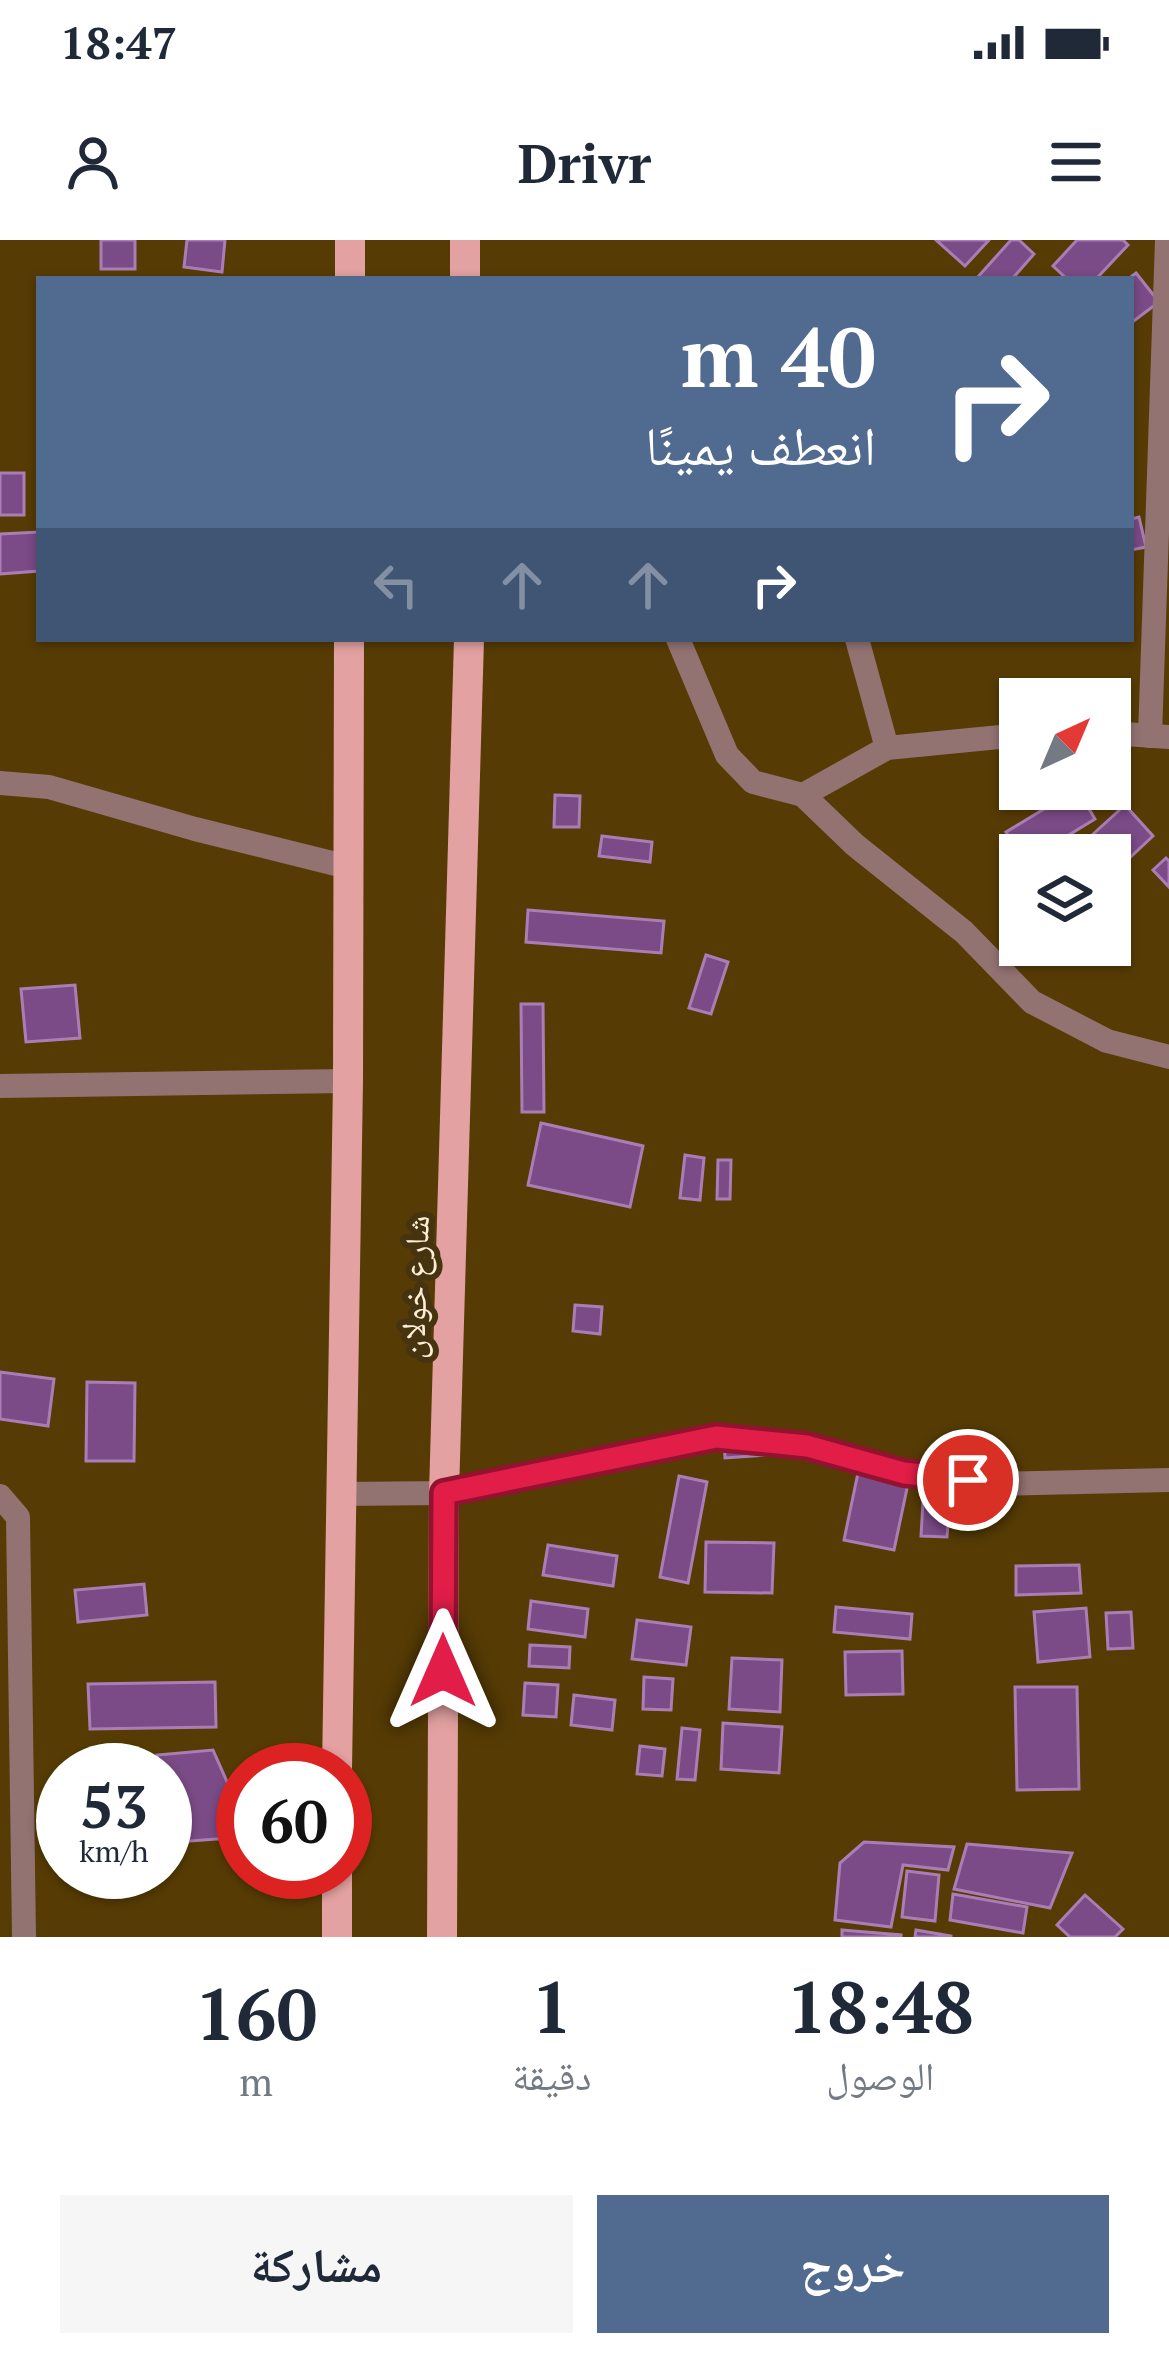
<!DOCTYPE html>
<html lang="ar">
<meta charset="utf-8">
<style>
:root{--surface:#fff;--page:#f6f6f7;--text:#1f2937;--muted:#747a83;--accent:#506a90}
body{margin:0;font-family:"PT Serif","Noto Naskh Arabic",serif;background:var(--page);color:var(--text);direction:rtl;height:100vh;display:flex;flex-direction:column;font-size:45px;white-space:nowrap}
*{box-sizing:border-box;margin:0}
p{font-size:39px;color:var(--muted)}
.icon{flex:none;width:66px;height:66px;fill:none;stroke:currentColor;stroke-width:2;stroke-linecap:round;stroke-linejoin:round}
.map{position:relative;height:1697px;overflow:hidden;direction:ltr}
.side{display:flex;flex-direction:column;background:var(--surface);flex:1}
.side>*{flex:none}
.banner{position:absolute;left:36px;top:36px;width:1098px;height:366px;border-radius:0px;box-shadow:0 3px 9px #0004;direction:rtl;background:#506a90;color:#fff;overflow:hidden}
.needle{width:78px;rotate:44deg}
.controls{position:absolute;left:999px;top:438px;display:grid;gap:24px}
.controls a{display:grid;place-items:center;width:132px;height:132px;border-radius:0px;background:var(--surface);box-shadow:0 3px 9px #0004;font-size:60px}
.speed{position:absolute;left:36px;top:1503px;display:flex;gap:24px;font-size:60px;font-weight:700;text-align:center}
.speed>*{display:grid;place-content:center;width:156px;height:156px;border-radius:50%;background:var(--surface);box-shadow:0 3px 9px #0004;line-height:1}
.speed small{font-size:30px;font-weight:400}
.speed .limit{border:18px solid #d22;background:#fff;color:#111}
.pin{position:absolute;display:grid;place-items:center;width:102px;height:102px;color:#fff;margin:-51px;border:6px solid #fff;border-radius:50%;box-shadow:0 3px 12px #0007}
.me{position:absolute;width:132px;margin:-66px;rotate:0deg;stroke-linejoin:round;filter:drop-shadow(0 0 9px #0008)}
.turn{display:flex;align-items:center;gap:42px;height:252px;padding:0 60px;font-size:54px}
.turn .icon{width:156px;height:156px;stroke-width:2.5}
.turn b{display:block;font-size:84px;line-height:102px}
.lanes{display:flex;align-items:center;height:114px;padding:0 60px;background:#0003;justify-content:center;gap:60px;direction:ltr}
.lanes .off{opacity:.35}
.eta{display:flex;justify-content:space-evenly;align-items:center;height:204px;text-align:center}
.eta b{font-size:72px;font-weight:700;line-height:84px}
.button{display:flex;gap:24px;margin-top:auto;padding:24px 60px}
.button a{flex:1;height:138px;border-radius:0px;background:var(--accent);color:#fff;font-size:48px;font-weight:700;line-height:138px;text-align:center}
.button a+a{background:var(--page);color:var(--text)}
.status{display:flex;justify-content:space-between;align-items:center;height:84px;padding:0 60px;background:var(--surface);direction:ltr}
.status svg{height:33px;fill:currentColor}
header{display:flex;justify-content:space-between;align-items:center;height:156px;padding:0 60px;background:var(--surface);font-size:54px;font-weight:700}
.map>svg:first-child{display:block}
.building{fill:#7a4b86;stroke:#aa7eb5;stroke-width:3}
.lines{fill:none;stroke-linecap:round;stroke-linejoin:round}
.street{stroke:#937272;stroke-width:24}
.primary{stroke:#e3a1a1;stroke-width:30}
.route-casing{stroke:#92132f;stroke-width:30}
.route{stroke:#e11d48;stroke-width:21}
.labels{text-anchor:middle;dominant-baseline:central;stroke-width:12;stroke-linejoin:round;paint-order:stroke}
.street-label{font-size:33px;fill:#ffefd6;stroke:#463310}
</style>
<div class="status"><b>18:47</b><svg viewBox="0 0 49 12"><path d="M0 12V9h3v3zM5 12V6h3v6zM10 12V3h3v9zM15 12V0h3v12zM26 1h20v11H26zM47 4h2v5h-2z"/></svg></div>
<header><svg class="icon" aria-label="menu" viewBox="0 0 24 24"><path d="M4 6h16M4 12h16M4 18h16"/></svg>Drivr<svg class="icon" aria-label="person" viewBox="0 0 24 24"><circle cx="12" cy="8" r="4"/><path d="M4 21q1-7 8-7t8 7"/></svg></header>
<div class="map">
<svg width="1169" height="1697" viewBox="0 0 1169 1697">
<rect width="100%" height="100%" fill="#563b04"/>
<g class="building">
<rect x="101" y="0" width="34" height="29"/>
<path d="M187,0H225L222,32L184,27Z"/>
<path d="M936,0H989L965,26Z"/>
<path d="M1011,0H1019L1034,14L1012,39H976Z"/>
<path d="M1077,0H1123L1128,5L1096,39H1067L1053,26Z"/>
<path d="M1136,33L1159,62L1131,83V39H1128Z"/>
<rect x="0" y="233" width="24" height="42"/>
<path d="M1139,277L1146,307L1131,310V279Z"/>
<path d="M39,292V331L0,334V294Z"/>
<path d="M1077,549L1095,579L1036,615H1021L1006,592Z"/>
<path d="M555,555L580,556L579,587H554Z"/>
<path d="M1125,565L1153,596L1120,627L1091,596Z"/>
<path d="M602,596L652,602L650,622L599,616Z"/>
<path d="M1166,618L1169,621V647L1153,630Z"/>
<path d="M528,670L664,681L661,713L526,702Z"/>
<path d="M706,715L728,722L711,774L689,768Z"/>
<path d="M75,745L80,798L26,802L21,749Z"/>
<path d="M521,764H543L544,872H522Z"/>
<path d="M541,883L643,906L630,967L528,945Z"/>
<path d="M685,915L704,918L700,960L680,958Z"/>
<path d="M718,920H731L730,959H717Z"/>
<path d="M575,1065L602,1067L600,1094L573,1091Z"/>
<path d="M0,1132L54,1139L48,1186L0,1179Z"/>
<path d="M87,1142L135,1143L134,1221H86Z"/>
<path d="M724,1196L780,1214L725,1218Z"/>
<path d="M859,1228L909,1239L894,1310L844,1300Z"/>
<path d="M925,1229L952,1231L947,1297L921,1296Z"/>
<path d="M679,1236L707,1242L688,1343L660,1337Z"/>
<path d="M706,1302L774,1303L772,1353L705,1352Z"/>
<path d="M548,1305L617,1316L613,1346L543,1335Z"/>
<path d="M1079,1325L1081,1353L1016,1355V1326Z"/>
<path d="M144,1344L147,1375L78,1382L75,1350Z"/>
<path d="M531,1361L588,1369L585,1397L528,1389Z"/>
<path d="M836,1367L912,1374L910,1399L834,1392Z"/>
<path d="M1086,1368L1090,1417L1038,1422L1034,1372Z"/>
<path d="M1131,1372L1133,1408L1108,1409L1106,1373Z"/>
<path d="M637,1380L691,1387L686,1425L632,1419Z"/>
<path d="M530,1405L570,1407L569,1428L529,1426Z"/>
<path d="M902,1411L903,1454L846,1455L845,1412Z"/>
<path d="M732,1418L782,1420L780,1472L729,1469Z"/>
<path d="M644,1437L673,1439L671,1470L643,1469Z"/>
<path d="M215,1442L216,1487L90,1489L88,1444Z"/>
<path d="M525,1443L558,1445L556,1477L523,1475Z"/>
<path d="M1015,1447H1077L1079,1549L1017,1550Z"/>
<path d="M574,1455L615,1460L612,1490L571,1485Z"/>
<path d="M723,1483L782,1487L779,1533L721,1529Z"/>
<path d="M682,1488L700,1490L695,1540L677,1539Z"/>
<path d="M640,1506L665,1509L662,1536L637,1534Z"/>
<path d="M213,1510L243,1578V1597L177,1602L165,1550V1530H160L157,1515Z"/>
<path d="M864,1602L954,1607L948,1630L903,1625L891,1687L835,1680L840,1623Z"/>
<path d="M967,1604L1072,1613L1050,1668L954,1649Z"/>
<path d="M907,1631L939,1635L935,1681L902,1677Z"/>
<path d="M953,1654L1027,1667L1023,1693L950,1680Z"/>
<path d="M1085,1655L1123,1689L1115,1697H1070L1057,1685Z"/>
<path d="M842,1690L901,1695V1697H842Z"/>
<path d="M916,1690L951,1696V1697H915Z"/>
</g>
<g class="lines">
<g class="street">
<path d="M678,399L727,515L753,542L803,555L887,508L1020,495"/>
<path d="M857,399L887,508"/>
<path d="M1110,493L1169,497"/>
<path d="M1150,496L1167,0"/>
<path d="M0,543L49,547L195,589L348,627"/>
<path d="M803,555L855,605L964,692L1032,762L1107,801L1169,817"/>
<path d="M0,846L348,841"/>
<path d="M339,1254L444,1253L716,1197L807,1206L904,1233L1000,1244L1169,1240"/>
<path d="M0,1256L18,1277L24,1697"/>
</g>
<g class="primary">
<path d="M465,0V39"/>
<path d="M350,39V0"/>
<path d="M337,1530L348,841L349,399"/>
<path d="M337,1697V1632"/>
<path d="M442,1697L444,1253L469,399"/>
</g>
</g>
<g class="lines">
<g class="route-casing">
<path id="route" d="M443,1431L444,1253L716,1197L807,1206L904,1233L968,1240"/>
</g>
<use href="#route" class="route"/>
</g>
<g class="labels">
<g class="street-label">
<text transform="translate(414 1047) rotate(-88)">شارع خولان</text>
</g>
</g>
</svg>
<div class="controls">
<a><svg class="needle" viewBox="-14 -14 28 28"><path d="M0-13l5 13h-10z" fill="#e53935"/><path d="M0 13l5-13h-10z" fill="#747a83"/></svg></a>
<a><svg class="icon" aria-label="layers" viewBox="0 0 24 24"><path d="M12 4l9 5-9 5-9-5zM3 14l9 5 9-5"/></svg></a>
</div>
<div class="speed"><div>53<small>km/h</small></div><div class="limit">60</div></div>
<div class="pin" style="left:968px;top:1240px;background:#d93025"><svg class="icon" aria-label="arrive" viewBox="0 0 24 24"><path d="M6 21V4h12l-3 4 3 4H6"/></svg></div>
<svg class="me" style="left:443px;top:1431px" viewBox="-20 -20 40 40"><path d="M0-17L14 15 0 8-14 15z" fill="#e11d48" stroke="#fff" stroke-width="4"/></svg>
<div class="banner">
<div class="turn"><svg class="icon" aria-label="right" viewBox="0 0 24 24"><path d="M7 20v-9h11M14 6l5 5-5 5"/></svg><div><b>40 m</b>انعطف يمينًا</div></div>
<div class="lanes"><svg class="icon off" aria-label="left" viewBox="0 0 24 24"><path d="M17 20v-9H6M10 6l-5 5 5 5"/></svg><svg class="icon off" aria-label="ahead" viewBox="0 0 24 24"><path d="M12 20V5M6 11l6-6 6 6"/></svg><svg class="icon off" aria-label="ahead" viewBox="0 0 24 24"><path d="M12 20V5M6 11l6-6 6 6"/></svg><svg class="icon" aria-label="right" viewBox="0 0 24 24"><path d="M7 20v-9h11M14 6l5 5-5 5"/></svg></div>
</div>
</div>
<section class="side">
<div class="eta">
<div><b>18:48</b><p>الوصول</p></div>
<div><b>1</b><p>دقيقة</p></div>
<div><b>160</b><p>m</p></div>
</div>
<div class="button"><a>خروج</a><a>مشاركة</a></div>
</section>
